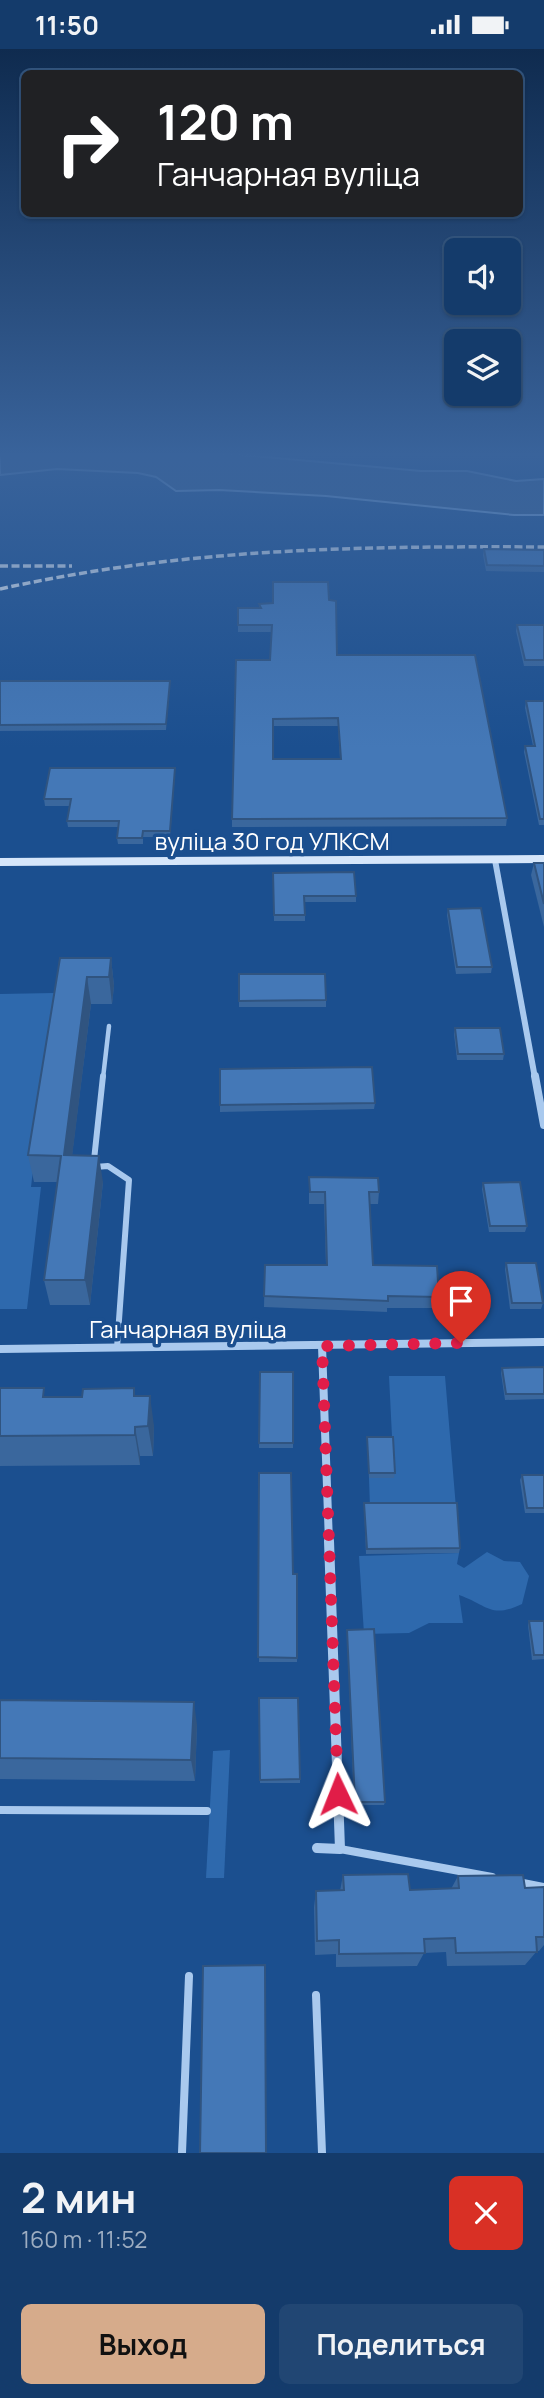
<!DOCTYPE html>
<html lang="ru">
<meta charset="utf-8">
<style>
:root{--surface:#143b6b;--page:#214673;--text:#f1f3f6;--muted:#9dadc1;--line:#33557e;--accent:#d6ab8b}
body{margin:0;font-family:Manrope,sans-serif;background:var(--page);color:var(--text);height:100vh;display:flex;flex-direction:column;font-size:26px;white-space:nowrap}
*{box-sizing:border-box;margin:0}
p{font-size:23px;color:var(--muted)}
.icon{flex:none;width:38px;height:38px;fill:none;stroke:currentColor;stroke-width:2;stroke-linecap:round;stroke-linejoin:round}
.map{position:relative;height:2104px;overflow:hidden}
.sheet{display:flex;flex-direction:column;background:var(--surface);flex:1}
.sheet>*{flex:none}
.banner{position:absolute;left:21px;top:21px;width:502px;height:147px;border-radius:10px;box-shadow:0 2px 5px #0004,0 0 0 2px var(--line);background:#202124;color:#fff;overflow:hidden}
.fabs{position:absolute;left:444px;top:189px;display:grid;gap:14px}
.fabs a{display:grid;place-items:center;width:77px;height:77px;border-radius:10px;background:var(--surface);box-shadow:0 2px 5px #0004,0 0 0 2px var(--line);font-size:35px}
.pin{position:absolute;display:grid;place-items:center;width:60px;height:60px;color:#fff;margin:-72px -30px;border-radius:50% 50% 50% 0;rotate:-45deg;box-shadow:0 0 7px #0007}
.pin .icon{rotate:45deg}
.me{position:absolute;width:77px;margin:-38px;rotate:358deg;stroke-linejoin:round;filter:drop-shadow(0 0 5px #0008)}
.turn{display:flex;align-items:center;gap:24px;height:147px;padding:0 21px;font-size:32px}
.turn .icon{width:91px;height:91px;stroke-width:2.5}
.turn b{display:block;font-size:49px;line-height:60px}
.round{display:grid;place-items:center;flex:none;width:74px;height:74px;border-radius:10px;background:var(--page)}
.summary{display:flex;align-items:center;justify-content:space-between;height:119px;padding:0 21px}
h1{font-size:42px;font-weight:700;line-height:52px}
.cta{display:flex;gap:14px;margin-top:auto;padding:14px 21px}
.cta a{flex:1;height:80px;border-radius:10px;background:var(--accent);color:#111;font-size:28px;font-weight:700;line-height:80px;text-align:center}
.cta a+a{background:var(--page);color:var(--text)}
.status{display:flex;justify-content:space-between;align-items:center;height:49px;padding:0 35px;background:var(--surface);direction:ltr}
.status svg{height:19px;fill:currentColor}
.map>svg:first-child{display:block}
.green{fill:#2e69ad}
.water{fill:#3c6290;stroke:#9cc4f0;stroke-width:2}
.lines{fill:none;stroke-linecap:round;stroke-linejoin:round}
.service-far2{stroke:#a9c9ee;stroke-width:4.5}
.service-far1{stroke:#a9c9ee;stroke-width:6}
.service{stroke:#a9c9ee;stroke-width:8}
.minor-far2{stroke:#a9c9ee;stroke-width:6}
.minor-far1{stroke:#a9c9ee;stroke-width:8}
.minor{stroke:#a9c9ee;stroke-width:10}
.secondary{fill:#d6e6fa;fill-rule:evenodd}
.rail{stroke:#fff;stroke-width:3.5;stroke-dasharray:8 3.5;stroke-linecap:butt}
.wall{fill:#3a679d;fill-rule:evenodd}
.shaded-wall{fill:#305480}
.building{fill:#4478b7;stroke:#305480;stroke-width:2;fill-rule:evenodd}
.route{stroke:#e11d48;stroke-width:12;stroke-dasharray:0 21.6}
.labels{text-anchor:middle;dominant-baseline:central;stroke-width:7;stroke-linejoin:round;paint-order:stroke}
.street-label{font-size:24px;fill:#fff;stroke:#1b4f8f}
</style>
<div class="status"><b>11:50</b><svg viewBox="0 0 49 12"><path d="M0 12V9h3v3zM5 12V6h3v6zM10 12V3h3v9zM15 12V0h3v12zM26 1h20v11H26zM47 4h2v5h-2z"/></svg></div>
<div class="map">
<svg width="544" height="2104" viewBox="0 0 544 2104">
<rect width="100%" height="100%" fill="#1b4f8f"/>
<g class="green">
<path d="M54,944L31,1138H41L27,1260H0V945Z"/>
<path d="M389,1327H445L456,1459L370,1458L369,1429L394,1428Z"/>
<path d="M487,1503L504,1512L520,1513L529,1527L522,1555C490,1570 488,1556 459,1546L463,1574H429L409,1584L364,1585L359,1507L459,1504L457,1515L464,1519Z"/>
<path d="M230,1701L224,1829H206L213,1702Z"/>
</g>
<path class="water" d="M0,404H220L421,422H467L516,432L544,430V466H514L326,447L219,441L176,442L156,428L138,424L57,420L0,426Z"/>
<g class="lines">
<path class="service-far2" d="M103,1029L109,977"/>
<g class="service-far1">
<path d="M94,1111L103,1027"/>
<path d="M95,1118L108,1117L129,1131L117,1299"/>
</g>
<g class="service">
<path d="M0,1761L207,1762"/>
<path d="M340,1800L492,1828"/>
<path d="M518,1833L544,1838"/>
<path d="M316,1946L322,2104"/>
<path d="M182,2104L189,1927"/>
</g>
<path class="minor-far2" d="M495,811L535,1029"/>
<g class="minor-far1">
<path d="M535,1027L544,1076"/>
<path d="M322,1297L329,1494"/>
<path d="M0,1300L544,1293"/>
</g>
<path class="minor" d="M317,1799L340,1800L329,1492"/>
<path class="secondary" d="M544,806V814L0,817V809Z"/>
<g class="rail">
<path d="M0,517H72"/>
<path d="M0,540C186,499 355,497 544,498"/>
</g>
</g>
<g class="wall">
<path d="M484,500L544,501V523L486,522L483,506Z"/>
<path d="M329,551L337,606L507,769L506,777L232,778V770L270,611L272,583H238V559H259V555ZM273,677H338L340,710H273Z"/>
<path d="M517,576H544V617H524L516,582Z"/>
<path d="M0,632H170L166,681L0,682Z"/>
<path d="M526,652H544V776H539L524,703L525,697H533L525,659Z"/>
<path d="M175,725L170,788H143V795H118L117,789L119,778H68L67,772L69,757H45L44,750Z"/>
<path d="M534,814H544V878L531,826Z"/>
<path d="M273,824L356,847V853H305V872H274Z"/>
<path d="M448,860L492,918L491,924L456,925L447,866Z"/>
<path d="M60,909H111L114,937L112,955H91L72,1106L103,1133L90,1256H50L44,1231L57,1133H34L28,1106Z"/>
<path d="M239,925L326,951V958H239Z"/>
<path d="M455,979L504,1005L503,1011H457L454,985Z"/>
<path d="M220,1020L375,1054L374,1060L220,1063Z"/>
<path d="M309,1128L379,1143L378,1155H369L373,1216L439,1248L437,1259H387V1263L264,1258L265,1216H326L324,1155H309Z"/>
<path d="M483,1134L527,1177L525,1183H489L482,1140Z"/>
<path d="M506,1214L543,1254L541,1260H510L505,1220Z"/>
<path d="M544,1318V1350L505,1351L501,1324L502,1319Z"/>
<path d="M260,1323H293V1399H259Z"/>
<path d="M0,1339L46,1348H82L134,1339L135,1347L154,1377L153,1407H140V1416L0,1417Z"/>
<path d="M367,1388L395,1424L394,1429H369Z"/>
<path d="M259,1424L293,1525H297V1613H259Z"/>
<path d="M522,1426H544V1464H525L520,1431Z"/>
<path d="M364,1454L460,1499L459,1504L366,1505Z"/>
<path d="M529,1572H544V1610L532,1611L528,1576Z"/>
<path d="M347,1581L385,1753L384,1756H354Z"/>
<path d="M259,1649L300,1730V1734H260Z"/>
<path d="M0,1651L197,1676L195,1732L0,1730Z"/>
<path d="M343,1826L410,1841L451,1840L458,1827L525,1839L544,1838V1896L539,1902H537L525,1916L447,1917L446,1903L424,1904L417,1917L336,1918V1905L315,1906L314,1858L316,1842H340Z"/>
</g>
<g class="shaded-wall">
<path d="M170,632V638L166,681V675Z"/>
<path d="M175,719V725L170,788V782Z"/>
<path d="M111,909L114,937L112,955L109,928Z"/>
<path d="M87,928L91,955L69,1133L64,1106Z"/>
<path d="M99,1107L103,1133L90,1256L85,1231Z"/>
<path d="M150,1347L154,1377L153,1407L148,1377Z"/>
<path d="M135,1378L140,1407V1416L135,1386Z"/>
<path d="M194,1653L197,1676L195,1732L191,1711Z"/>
</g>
<g class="building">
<path d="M484,500L544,501V517L487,516Z"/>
<path d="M273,533H328L329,551L336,552L337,606H475L507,769L232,770L236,611H270L272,576H238V559H261L259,555L273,554ZM338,669L341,710H273V670Z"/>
<path d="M517,576H544V611H525Z"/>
<path d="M0,632H170L166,675L0,676Z"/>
<path d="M526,652H544V770H540L525,697H535Z"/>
<path d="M50,719H175L170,782H143L142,789H117L119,772H67L71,750H44Z"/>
<path d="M534,814H544V855Z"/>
<path d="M354,823L356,847H304L305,866H274L273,824Z"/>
<path d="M481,859L492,918H457L448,860Z"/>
<path d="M60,909H111L109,928H87L64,1106L99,1107L85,1231H44L61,1107L28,1106Z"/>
<path d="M239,925H325L326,951L239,952Z"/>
<path d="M455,979H500L504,1005H458Z"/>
<path d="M372,1018L375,1054L220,1056V1020Z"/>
<path d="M309,1128L378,1129L379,1143H369L373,1216L437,1217L439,1248L388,1247V1252L264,1247L265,1216H327L325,1143H310Z"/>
<path d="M520,1133L527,1177H490L483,1134Z"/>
<path d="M506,1214H536L543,1254H512Z"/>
<path d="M544,1318V1345H506L502,1319Z"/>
<path d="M260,1323H293V1394H259Z"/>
<path d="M0,1339H44L43,1348H82L83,1340L134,1339V1347H150L148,1377L135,1378V1386L0,1387Z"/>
<path d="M367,1388H393L395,1424H369Z"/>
<path d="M259,1424H291L293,1525H297V1609L258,1608Z"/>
<path d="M522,1426H544V1459H527Z"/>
<path d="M364,1454H457L460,1499L367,1500Z"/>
<path d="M529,1572H544V1606H534Z"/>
<path d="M374,1580L385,1753H355L347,1581Z"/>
<path d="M259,1649H298L300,1730L260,1731Z"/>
<path d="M0,1651L194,1653L191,1711L0,1709Z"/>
<path d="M408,1825L410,1841L459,1839L458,1827L523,1826L525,1839L544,1838V1888H536L537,1903L456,1904L455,1889L424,1890L425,1904L339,1905V1891L317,1892L316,1842L344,1841L343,1826Z"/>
<path d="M265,1916L266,2104H200L203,1917Z"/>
</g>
<linearGradient id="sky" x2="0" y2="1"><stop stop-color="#0f2b4f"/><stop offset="0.58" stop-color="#39639b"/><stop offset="1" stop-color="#39639b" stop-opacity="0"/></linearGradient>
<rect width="544" height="699" fill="url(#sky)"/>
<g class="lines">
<path class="route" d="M338,1745L322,1297L461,1294"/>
</g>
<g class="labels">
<g class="street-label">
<text x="272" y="791">вуліца 30 год УЛКСМ</text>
<text x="188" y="1279">Ганчарная вуліца</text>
</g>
</g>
</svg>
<div class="fabs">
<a><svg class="icon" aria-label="sound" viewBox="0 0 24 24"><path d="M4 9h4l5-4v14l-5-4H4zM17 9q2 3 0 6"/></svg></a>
<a><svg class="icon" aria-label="layers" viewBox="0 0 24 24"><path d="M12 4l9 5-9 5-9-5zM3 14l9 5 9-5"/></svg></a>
</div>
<div class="pin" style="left:461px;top:1294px;background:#d93025"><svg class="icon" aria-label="arrive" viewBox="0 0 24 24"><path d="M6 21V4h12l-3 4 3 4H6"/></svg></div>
<svg class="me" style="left:338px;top:1745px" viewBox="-20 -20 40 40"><path d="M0-17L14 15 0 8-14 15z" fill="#e11d48" stroke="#fff" stroke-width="4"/></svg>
<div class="banner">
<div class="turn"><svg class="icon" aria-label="right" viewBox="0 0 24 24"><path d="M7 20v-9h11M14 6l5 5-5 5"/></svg><div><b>120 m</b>Ганчарная вуліца</div></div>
</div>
</div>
<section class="sheet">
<div class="summary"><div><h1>2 мин</h1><p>160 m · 11:52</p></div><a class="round" style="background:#d93025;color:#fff"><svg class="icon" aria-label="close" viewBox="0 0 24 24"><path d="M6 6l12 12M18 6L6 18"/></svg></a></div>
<div class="cta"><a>Выход</a><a>Поделиться</a></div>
</section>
